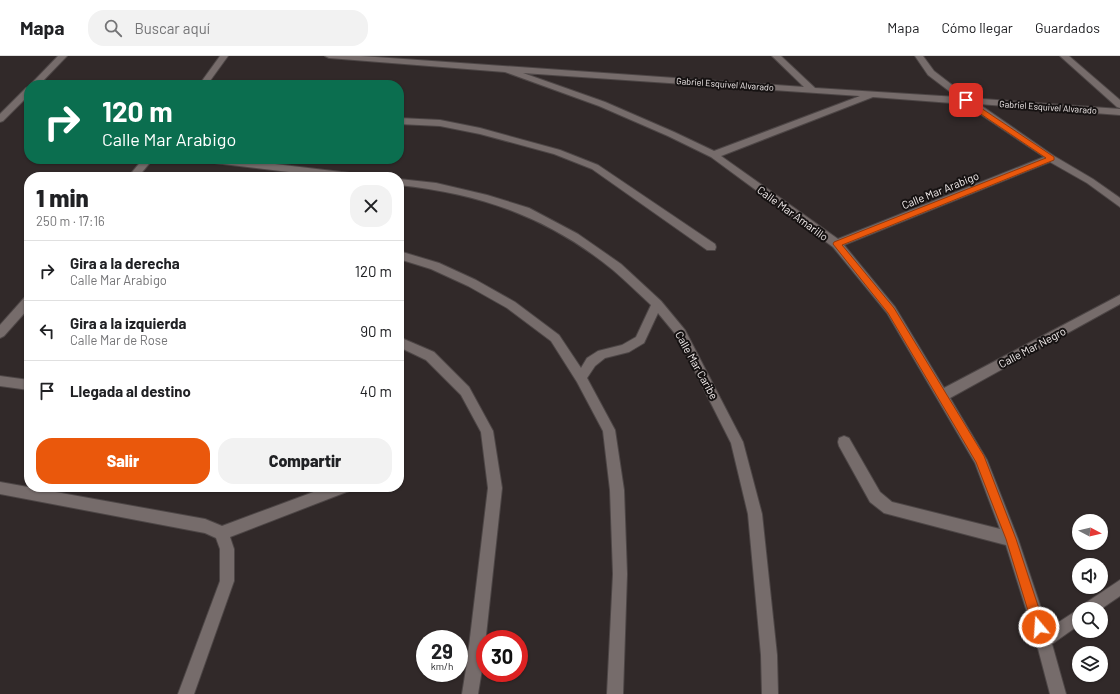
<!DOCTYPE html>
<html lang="es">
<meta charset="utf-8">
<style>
:root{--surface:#fff;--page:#f2f2f2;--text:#202124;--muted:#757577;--line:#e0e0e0;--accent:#ea580c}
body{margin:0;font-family:Barlow,sans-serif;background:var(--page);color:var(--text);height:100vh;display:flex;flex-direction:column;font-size:15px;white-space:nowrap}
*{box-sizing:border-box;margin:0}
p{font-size:13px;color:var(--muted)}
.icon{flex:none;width:22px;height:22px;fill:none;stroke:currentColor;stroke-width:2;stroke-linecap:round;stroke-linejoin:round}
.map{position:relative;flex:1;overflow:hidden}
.drawer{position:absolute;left:24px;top:116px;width:380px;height:320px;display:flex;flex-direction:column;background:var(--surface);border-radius:16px;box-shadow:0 1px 3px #0004}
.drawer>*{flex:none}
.hud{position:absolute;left:24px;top:24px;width:380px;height:84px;border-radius:16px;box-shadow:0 1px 3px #0004;background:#0b6e4f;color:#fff;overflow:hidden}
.needle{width:26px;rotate:97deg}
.tools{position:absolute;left:1072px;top:458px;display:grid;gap:8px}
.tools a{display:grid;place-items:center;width:36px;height:36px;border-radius:50%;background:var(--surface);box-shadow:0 1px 3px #0004;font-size:20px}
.speed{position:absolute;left:416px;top:574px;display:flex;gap:8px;font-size:20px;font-weight:700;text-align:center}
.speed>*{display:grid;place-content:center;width:52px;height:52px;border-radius:50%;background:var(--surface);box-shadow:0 1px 3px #0004;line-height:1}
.speed small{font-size:10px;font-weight:400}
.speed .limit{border:6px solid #d22;background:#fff;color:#111}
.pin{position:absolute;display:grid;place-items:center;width:34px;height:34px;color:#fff;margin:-17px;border-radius:8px;box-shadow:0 2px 6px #0006}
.me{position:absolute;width:44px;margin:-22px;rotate:342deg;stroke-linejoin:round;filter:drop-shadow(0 0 3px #0008)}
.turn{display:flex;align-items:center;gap:14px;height:84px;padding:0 12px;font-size:18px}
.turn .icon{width:52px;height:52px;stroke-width:2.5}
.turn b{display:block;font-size:28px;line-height:34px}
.round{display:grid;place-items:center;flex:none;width:42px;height:42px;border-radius:16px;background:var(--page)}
.headline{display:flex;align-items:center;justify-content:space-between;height:68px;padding:0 12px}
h1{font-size:24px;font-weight:800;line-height:30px}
.primary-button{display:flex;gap:8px;margin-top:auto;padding:8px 12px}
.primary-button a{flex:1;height:46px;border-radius:16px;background:var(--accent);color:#fff;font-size:16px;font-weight:800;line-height:46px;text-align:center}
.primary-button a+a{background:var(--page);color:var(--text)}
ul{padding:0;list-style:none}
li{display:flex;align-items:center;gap:12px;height:60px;padding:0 12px;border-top:1px solid var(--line)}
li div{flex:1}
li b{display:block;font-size:15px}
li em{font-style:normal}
header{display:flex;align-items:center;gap:24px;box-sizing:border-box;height:56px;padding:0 20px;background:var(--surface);border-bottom:1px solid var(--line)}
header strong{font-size:19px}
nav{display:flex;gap:22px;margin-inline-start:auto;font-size:14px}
.search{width:280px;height:36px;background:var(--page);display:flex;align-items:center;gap:10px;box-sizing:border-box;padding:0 14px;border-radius:16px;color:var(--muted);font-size:15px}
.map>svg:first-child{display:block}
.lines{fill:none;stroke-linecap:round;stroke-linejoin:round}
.minor-casing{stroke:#4d4646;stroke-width:2}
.minor{fill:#766c6b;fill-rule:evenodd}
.route{fill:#ea580c;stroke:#983908}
.labels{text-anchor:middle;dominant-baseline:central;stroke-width:4;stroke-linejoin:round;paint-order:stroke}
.far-street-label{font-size:9px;fill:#f3eded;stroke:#161212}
.street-label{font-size:11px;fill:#f3eded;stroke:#161212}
</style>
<header>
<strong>Mapa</strong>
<div class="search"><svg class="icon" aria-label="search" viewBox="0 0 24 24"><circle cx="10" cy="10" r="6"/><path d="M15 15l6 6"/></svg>Buscar aquí</div>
<nav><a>Mapa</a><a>Cómo llegar</a><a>Guardados</a></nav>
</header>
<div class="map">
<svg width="1120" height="638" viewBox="0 0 1120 638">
<rect width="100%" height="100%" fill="#312929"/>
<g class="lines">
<g class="minor-casing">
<g id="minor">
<path d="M58,0H67L39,29H30Z"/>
<path d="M220,0H228L207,29H199Z"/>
<path d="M325,0H361L804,31L772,0H781L815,32L957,41L928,19L915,0H923L934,15L969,42L1120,53V59L979,48L1054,100L1093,123L1120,142V151L1087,127L1050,106L844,189L895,251L944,332L1120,239V248L950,342L987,404L1018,483L1048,573L1079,553H1080L1079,569L1052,588L1066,638H1050L1036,585L1006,489L884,457L870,446L839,390L838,386L839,382L844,380L849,382L880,436L892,446L1000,473L975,407L887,257L833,191L711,101L668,80L599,50L505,16L329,2ZM523,17L860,40L714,95L674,76L605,46ZM873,41L965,48L1044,101L838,183L721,100Z"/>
<path d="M1060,0H1069L1120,44V52L1117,51Z"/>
<path d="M29,31V39L3,65L0,66V58L26,32Z"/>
<path d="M399,62L440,64L480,72L560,94L598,109L715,188L716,191L715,194H707L592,113L554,98L480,78L440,70L399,68Z"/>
<path d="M143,103H153L138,121H128Z"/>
<path d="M201,103H233L358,118L363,121H330L206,106Z"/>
<path d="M399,123L436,127L487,139L529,152L578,178L621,208L661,245L685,274L743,386L762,458L777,599L778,638H762L761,599L748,458L731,387L677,280L658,257L644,287L629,296L605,302L595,310L587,322L615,374L624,434L627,518L623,638H607L613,518L610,434L603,375L577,326L551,285L507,252L468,230L431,213L399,203V195L439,207L476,224L515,246L559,279L581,312L587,302L598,295L622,289L636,281L651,249C638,237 626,225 613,214C548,161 481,138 399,129Z"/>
<path d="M29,240V252L4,280L0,282V269L25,241Z"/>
<path d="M399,281L434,296L469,331L493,375L502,432L483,607L478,638H462L467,607L488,432L481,376L461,339L426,304L399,291Z"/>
<path d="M0,320L29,324V334L0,330Z"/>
<path d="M0,426L205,463L222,470L327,431H351L349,435L230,481L234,493V525L194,638H178L220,525V493L216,482L205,477L0,438Z"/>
<path d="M1120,524V540L1101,553H1082L1084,548Z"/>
</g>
</g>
<use href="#minor" class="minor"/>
</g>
<path class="route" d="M966,42L1054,101V104L842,189L894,252L984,400L1016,483L1045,571L1043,575L1039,576L1035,575L1033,571L1006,483L976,406L888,257L833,188L834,186L1046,102L963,46V43Z"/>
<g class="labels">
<g class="far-street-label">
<text transform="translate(725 28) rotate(4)">Gabriel Esquivel Alvarado</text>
<text transform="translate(1048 51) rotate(4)">Gabriel Esquivel Alvarado</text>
</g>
<g class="street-label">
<text transform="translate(940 134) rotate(-22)">Calle Mar Arabigo</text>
<text transform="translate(793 157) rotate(36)">Calle Mar Amarillo</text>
<text transform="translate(1032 291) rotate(-28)">Calle Mar Negro</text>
<text transform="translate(697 309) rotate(61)">Calle Mar Caribe</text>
</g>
</g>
</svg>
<div class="tools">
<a><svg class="needle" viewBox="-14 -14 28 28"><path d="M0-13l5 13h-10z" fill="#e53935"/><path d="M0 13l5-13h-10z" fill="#757577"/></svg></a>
<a><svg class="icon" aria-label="sound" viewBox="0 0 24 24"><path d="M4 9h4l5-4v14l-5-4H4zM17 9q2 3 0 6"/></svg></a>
<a><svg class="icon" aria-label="search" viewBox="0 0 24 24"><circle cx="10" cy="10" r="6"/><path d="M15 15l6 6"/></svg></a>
<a><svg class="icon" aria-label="layers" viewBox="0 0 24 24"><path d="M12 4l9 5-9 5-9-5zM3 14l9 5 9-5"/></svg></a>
</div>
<div class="speed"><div>29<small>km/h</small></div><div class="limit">30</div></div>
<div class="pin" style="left:966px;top:44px;background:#d93025"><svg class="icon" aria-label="arrive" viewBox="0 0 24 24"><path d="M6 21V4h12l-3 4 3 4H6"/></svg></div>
<svg class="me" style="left:1039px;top:571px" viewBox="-20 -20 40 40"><circle r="17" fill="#ea580c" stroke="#fff" stroke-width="3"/><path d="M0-11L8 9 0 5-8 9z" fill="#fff"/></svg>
<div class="hud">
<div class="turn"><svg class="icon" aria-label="right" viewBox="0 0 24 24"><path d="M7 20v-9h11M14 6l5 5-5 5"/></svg><div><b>120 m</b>Calle Mar Arabigo</div></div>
</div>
<section class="drawer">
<div class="headline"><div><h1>1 min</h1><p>250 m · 17:16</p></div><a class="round"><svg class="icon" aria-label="close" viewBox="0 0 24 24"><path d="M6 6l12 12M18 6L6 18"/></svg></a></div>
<ul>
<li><svg class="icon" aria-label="right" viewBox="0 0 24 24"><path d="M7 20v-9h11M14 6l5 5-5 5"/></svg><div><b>Gira a la derecha</b><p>Calle Mar Arabigo</p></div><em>120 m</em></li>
<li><svg class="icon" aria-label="left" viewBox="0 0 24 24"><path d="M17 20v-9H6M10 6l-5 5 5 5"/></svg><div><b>Gira a la izquierda</b><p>Calle Mar de Rose</p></div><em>90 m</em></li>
<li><svg class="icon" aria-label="arrive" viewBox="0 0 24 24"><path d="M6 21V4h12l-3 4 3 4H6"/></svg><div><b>Llegada al destino</b></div><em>40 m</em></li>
</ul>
<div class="primary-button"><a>Salir</a><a>Compartir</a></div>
</section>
</div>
